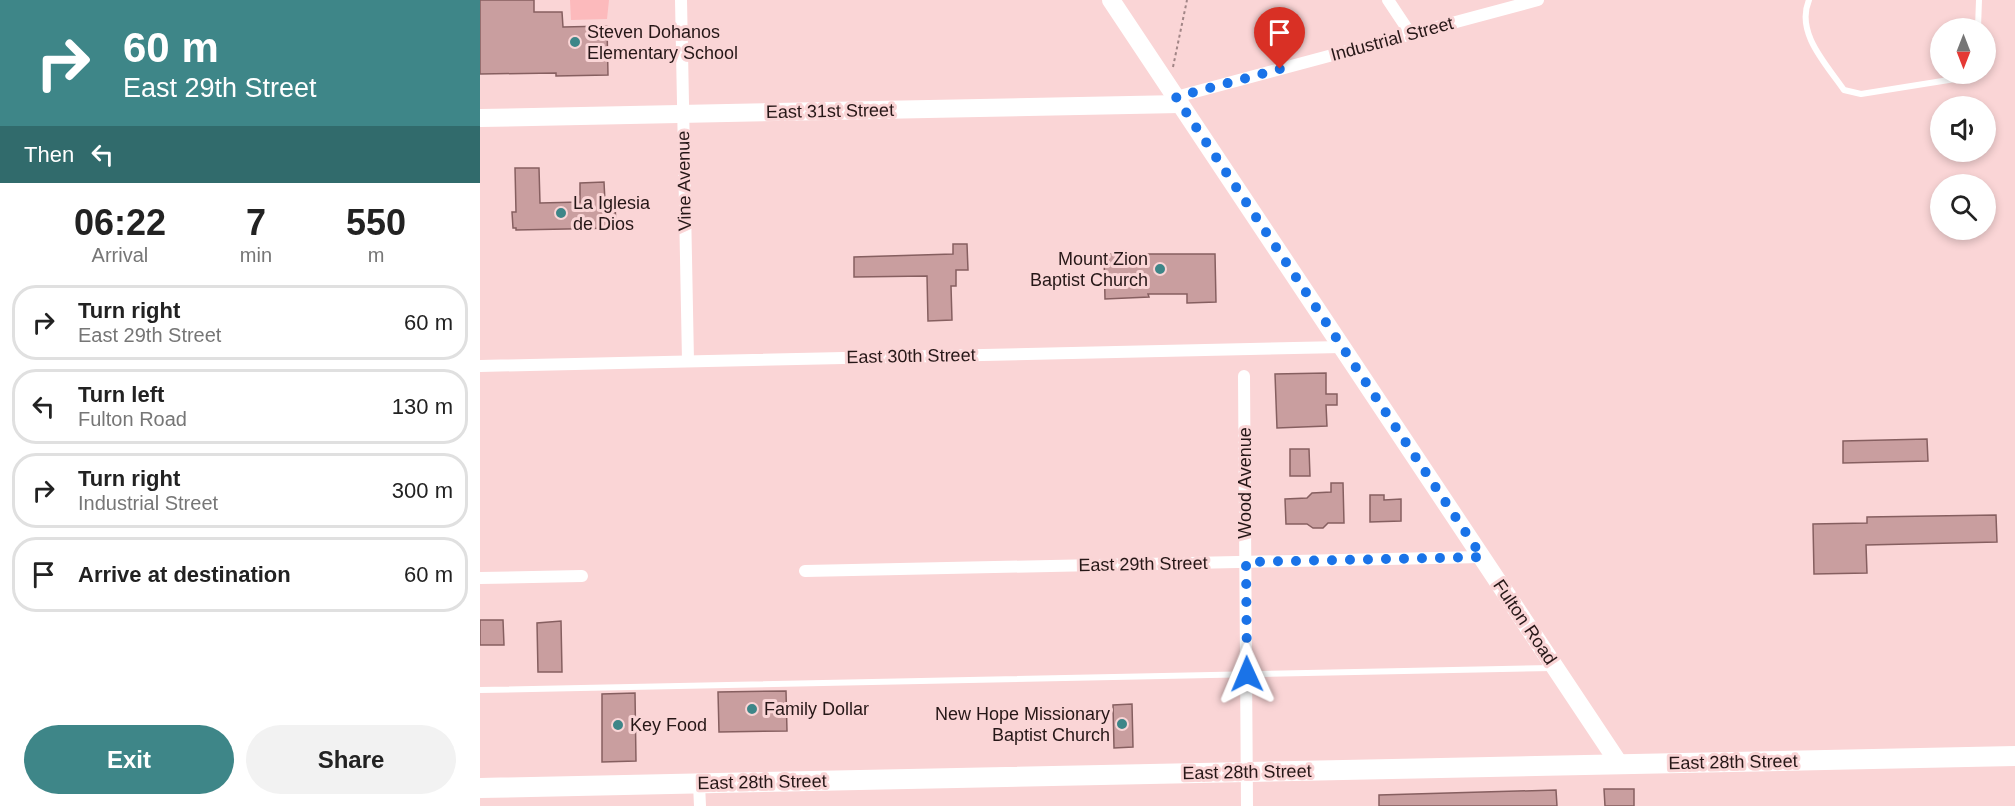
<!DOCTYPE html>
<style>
:root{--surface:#fff;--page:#f2f2f2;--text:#222;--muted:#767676;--line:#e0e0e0;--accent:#3e8688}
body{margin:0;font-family:Helvetica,sans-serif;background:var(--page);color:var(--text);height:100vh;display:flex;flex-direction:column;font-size:22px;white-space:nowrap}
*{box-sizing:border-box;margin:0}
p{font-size:20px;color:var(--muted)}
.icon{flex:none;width:33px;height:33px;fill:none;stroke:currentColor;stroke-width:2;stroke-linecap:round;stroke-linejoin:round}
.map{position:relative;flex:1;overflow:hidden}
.sheet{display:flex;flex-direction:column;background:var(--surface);width:480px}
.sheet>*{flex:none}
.hud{background:#3e8688;color:#fff;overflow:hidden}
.needle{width:39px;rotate:180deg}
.fabs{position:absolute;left:1450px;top:18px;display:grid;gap:12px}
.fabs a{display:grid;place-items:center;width:66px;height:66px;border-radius:50%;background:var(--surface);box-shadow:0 3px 9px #0003;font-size:30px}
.pin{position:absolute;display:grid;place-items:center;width:51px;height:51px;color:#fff;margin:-62px -26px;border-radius:50% 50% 50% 0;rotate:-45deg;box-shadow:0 0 6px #0007}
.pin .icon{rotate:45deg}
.me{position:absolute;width:66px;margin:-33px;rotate:359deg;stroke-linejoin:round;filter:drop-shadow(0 0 4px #0008)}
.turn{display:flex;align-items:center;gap:21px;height:126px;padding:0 24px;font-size:27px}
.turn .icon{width:78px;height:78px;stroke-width:2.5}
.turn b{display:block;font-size:42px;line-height:51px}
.then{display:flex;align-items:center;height:57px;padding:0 24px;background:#0003;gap:12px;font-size:22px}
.eta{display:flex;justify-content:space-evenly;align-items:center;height:102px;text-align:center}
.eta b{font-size:36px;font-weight:700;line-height:42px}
.button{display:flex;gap:12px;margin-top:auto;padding:12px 24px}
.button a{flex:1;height:69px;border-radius:36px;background:var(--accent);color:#fff;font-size:24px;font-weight:700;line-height:69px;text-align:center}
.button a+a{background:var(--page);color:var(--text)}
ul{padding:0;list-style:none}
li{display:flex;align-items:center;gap:18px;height:75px;margin:0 12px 9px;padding:0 12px;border:3px solid var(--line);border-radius:24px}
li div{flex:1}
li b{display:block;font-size:22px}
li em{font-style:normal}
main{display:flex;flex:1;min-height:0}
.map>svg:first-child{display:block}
.green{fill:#fcbabc}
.building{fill:#c99e9f;stroke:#865f60;stroke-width:1.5}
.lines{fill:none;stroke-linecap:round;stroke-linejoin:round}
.path{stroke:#a18586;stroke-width:2;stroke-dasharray:3 3;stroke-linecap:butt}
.lane{stroke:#fff;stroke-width:6}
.street{stroke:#fff;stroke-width:12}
.secondary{stroke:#fff;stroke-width:18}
.primary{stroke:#fff;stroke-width:20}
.route{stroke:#1a73e8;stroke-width:10;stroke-dasharray:0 18}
.poi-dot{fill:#3e8688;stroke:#fad5d6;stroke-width:2}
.labels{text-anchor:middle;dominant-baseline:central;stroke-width:6;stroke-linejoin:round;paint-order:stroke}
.poi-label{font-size:18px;fill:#261717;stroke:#fad5d6;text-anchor:start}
.street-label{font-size:18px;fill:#261717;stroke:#fad5d6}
</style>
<main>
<section class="sheet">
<div class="hud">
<div class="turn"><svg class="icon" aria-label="right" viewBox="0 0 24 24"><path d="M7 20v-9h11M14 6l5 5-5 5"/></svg><div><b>60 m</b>East 29th Street</div></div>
<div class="then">Then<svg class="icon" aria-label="left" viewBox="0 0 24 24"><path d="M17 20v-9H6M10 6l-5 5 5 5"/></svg></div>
</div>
<div class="eta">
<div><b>06:22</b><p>Arrival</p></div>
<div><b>7</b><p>min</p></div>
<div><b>550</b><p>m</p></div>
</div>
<ul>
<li><svg class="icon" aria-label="right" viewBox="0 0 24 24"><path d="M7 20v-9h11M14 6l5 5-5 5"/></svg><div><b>Turn right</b><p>East 29th Street</p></div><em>60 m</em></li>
<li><svg class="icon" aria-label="left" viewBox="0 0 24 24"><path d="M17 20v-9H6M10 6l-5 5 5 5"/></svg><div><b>Turn left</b><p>Fulton Road</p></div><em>130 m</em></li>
<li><svg class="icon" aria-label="right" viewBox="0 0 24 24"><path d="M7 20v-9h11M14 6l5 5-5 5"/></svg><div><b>Turn right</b><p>Industrial Street</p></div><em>300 m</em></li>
<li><svg class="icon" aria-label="arrive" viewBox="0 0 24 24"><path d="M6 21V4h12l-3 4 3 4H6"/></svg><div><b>Arrive at destination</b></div><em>60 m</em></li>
</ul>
<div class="button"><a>Exit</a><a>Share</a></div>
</section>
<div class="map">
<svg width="1535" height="806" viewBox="0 0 1535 806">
<rect width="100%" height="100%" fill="#fad5d6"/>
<path class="green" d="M90,0H129L127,19L91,20Z"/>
<g class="building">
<path d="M0,0H54V12H82L83,27L127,26L128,75L76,76V73L0,74Z"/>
<path d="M35,168H59L60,203L100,202V183L124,182L125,202H135L136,228L36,230V228H33L32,212H36Z"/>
<path d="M473,244H487L488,270H476V286H471L472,320L448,321L447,276L374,277V257L473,254Z"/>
<path d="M624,254H735L736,302L707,303V294H668L669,297L625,299Z"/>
<path d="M846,373V394H857V405H846L847,426L797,428L795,374Z"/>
<path d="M1447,439L1448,461L1363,463V441Z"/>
<path d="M810,449H829L830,476H810Z"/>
<path d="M851,483H863L864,523H848L843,528H833L827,524H806L805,499L827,498L832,493L851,492Z"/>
<path d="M890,495H904V500L921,499V521L890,522Z"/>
<path d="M1516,515L1517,542L1386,545L1387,573L1334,574L1333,524L1387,523V517Z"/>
<path d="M0,620H23L24,645H0Z"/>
<path d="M81,621L82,672H58L57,623Z"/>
<path d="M306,691L307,731L239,732L238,692Z"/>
<path d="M155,693L156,761L122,762V694Z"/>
<path d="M652,704L653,747L634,748L633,705Z"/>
<path d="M1124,789H1154V806H1125Z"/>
<path d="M1076,790L1077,806H899V795Z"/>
</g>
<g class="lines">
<path class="path" d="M693,67L707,0"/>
<g class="lane">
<path d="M1329,0C1315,33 1347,65 1364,90L1381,94L1475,79L1482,74"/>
<path d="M1498,28L1499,0"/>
<path d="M0,690L1073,668"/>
</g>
<g class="street">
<path d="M201,0L208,361"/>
<path d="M908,0L930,33"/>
<path d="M696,97L1058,0"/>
<path d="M0,366L862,347"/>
<path d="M764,376L767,806"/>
<path d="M325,571L1002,557"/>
<path d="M0,578L102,576"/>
<path d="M219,784L220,806"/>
</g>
<g class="secondary">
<path d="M631,0L1140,765"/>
<path d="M0,118L700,104"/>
</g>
<path class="primary" d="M0,788L1535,756"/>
</g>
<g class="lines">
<path class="route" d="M767,674L766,562L1002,557L696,97L800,69"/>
</g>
<g class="poi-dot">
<circle cx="95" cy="42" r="6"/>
<circle cx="81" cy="213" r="6"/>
<circle cx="680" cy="269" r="6"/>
<circle cx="272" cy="709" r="6"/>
<circle cx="642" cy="724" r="6"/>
<circle cx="138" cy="725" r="6"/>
</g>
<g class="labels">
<g class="poi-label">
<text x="107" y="32">Steven Dohanos<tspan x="107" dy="21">Elementary School</tspan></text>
<text x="93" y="203">La Iglesia<tspan x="93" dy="21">de Dios</tspan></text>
<text x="668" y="259" text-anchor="end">Mount Zion<tspan x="668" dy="21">Baptist Church</tspan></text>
<text x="284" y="709">Family Dollar</text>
<text x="630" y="714" text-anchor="end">New Hope Missionary<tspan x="630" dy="21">Baptist Church</tspan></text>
<text x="150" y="725">Key Food</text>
</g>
<g class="street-label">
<text transform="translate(912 39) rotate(-15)">Industrial Street</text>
<text transform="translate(350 111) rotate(-1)">East 31st Street</text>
<text transform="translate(204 181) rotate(-91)">Vine Avenue</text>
<text transform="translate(431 356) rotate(-1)">East 30th Street</text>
<text transform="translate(765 483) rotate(-90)">Wood Avenue</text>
<text transform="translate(663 564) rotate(-1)">East 29th Street</text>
<text transform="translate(1045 622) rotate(56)">Fulton Road</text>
<text transform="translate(1253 762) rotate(-1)">East 28th Street</text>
<text transform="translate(767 772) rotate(-1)">East 28th Street</text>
<text transform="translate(282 782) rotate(-1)">East 28th Street</text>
</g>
</g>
</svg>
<div class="fabs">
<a><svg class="needle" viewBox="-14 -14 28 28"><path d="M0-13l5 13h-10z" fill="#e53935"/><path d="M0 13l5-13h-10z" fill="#767676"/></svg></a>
<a><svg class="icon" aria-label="sound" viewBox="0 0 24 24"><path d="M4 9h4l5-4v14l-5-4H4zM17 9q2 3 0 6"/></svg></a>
<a><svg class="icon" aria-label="search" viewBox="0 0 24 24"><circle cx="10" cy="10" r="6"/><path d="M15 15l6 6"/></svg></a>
</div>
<div class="pin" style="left:800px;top:69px;background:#d93025"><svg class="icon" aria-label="arrive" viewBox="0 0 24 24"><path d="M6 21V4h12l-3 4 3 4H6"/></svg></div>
<svg class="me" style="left:767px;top:674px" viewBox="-20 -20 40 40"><path d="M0-17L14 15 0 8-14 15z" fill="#1a73e8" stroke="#fff" stroke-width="4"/></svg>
</div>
</main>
